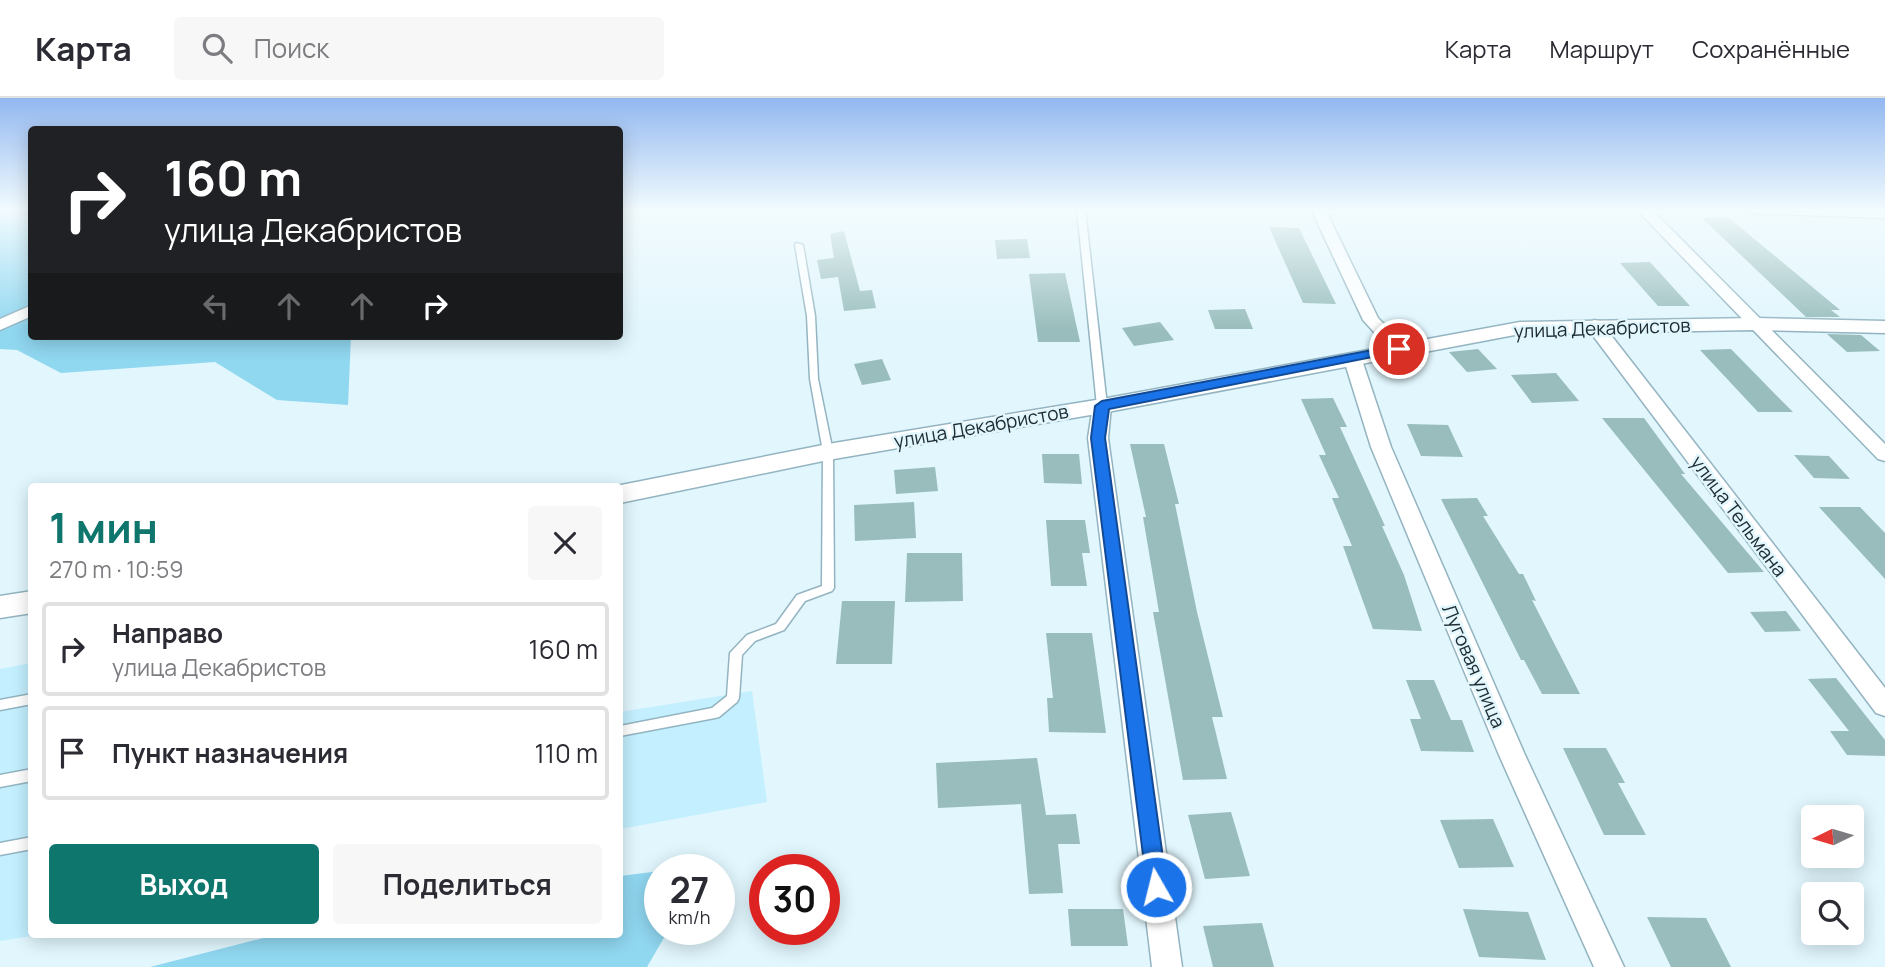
<!DOCTYPE html>
<html lang="ru">
<meta charset="utf-8">
<style>
:root{--surface:#fff;--page:#f7f7f7;--text:#2b2b33;--muted:#7c7c81;--line:#e1e1e2;--accent:#0f766e}
body{margin:0;font-family:Manrope,sans-serif;background:var(--page);color:var(--text);height:100vh;display:flex;flex-direction:column;font-size:26px;white-space:nowrap}
*{box-sizing:border-box;margin:0}
p{font-size:23px;color:var(--muted)}
.icon{flex:none;width:38px;height:38px;fill:none;stroke:currentColor;stroke-width:2;stroke-linecap:round;stroke-linejoin:round}
.map{position:relative;flex:1;overflow:hidden}
.details{position:absolute;left:28px;top:385px;width:595px;height:455px;display:flex;flex-direction:column;background:var(--surface);border-radius:7px;box-shadow:0 4px 18px #0003}
.details>*{flex:none}
.hud{position:absolute;left:28px;top:28px;width:595px;height:214px;border-radius:7px;box-shadow:0 4px 18px #0003;background:#202124;color:#fff;overflow:hidden}
.needle{width:46px;rotate:265deg}
.buttons{position:absolute;left:1801px;top:707px;display:grid;gap:14px}
.buttons a{display:grid;place-items:center;width:63px;height:63px;border-radius:7px;background:var(--surface);box-shadow:0 4px 18px #0003;font-size:35px}
.speed{position:absolute;left:644px;top:756px;display:flex;gap:14px;font-size:35px;font-weight:700;text-align:center}
.speed>*{display:grid;place-content:center;width:91px;height:91px;border-radius:50%;background:var(--surface);box-shadow:0 4px 18px #0003;line-height:1}
.speed small{font-size:18px;font-weight:400}
.speed .limit{border:10px solid #d22;background:#fff;color:#111}
.pin{position:absolute;display:grid;place-items:center;width:60px;height:60px;color:#fff;margin:-30px;border:4px solid #fff;border-radius:50%;box-shadow:0 2px 7px #0007}
.me{position:absolute;width:77px;margin:-38px;rotate:352deg;stroke-linejoin:round;filter:drop-shadow(0 0 5px #0008)}
.turn{display:flex;align-items:center;gap:24px;height:147px;padding:0 21px;font-size:32px}
.turn .icon{width:91px;height:91px;stroke-width:2.5}
.turn b{display:block;font-size:49px;line-height:60px}
.lanes{display:flex;align-items:center;height:66px;padding:0 21px;background:#0003;justify-content:center;gap:35px;direction:ltr}
.lanes .off{opacity:.35}
.round{display:grid;place-items:center;flex:none;width:74px;height:74px;border-radius:7px;background:var(--page)}
.overview{display:flex;align-items:center;justify-content:space-between;height:119px;padding:0 21px}
h1{font-size:42px;font-weight:700;line-height:52px;color:var(--accent)}
.action{display:flex;gap:14px;margin-top:auto;padding:14px 21px}
.action a{flex:1;height:80px;border-radius:7px;background:var(--accent);color:#fff;font-size:28px;font-weight:700;line-height:80px;text-align:center}
.action a+a{background:var(--page);color:var(--text)}
ul{padding:0;list-style:none}
li{display:flex;align-items:center;gap:21px;height:94px;margin:0 14px 10px;padding:0 7px;border:4px solid var(--line);border-radius:7px}
li div{flex:1}
li b{display:block;font-size:26px}
li em{font-style:normal}
header{display:flex;align-items:center;gap:42px;box-sizing:border-box;height:98px;padding:0 35px;background:var(--surface);border-bottom:2px solid var(--line)}
header strong{font-size:33px}
nav{display:flex;gap:38px;margin-inline-start:auto;font-size:24px}
.search{width:490px;height:63px;background:var(--page);display:flex;align-items:center;gap:18px;box-sizing:border-box;padding:0 24px;border-radius:7px;color:var(--muted);font-size:26px}
.map>svg:first-child{display:block}
.built{fill:#c3effe}
.green{fill:#90d7f0}
.building{fill:#98bdbc}
.lines{fill:none;stroke-linecap:round;stroke-linejoin:round}
.service-casing{stroke:#93b4c0;stroke-width:3}
.minor-casing{stroke:#93b4c0;stroke-width:3}
.tertiary-casing{stroke:#93b4c0;stroke-width:3}
.service{fill:#fff;fill-rule:evenodd}
.minor{fill:#fff;fill-rule:evenodd}
.tertiary{fill:#fff;fill-rule:evenodd}
.route{fill:#1a73e8;stroke:#114b97;stroke-width:2}
.labels{text-anchor:middle;dominant-baseline:central;stroke-width:5;stroke-linejoin:round;paint-order:stroke}
.street-label{font-size:19px;fill:#1d2a2f;stroke:#e1f6fd}
</style>
<header>
<strong>Карта</strong>
<div class="search"><svg class="icon" aria-label="search" viewBox="0 0 24 24"><circle cx="10" cy="10" r="6"/><path d="M15 15l6 6"/></svg>Поиск</div>
<nav><a>Карта</a><a>Маршрут</a><a>Сохранённые</a></nav>
</header>
<div class="map">
<svg width="1885" height="869" viewBox="0 0 1885 869">
<rect width="100%" height="100%" fill="#e1f6fd"/>
<g class="built">
<path d="M31,565L32,836L38,837L0,843V571Z"/>
<path d="M752,593L767,704L620,731V614Z"/>
</g>
<g class="green">
<path d="M0,111H31L32,238H351L348,307L277,302L215,264L61,275L17,252L0,251Z"/>
<path d="M660,773V831H669L647,869H150L275,837L620,836V778Z"/>
</g>
<g class="building">
<path d="M1702,120H1729L1840,212H1831L1840,219H1806Z"/>
<path d="M1269,129L1299,130L1336,206L1303,205Z"/>
<path d="M844,133L860,193L872,192L876,210L844,213L838,179L821,181L817,162L834,160L830,136Z"/>
<path d="M1027,141L1030,160L997,161L995,142Z"/>
<path d="M1650,164L1690,208H1658L1620,165Z"/>
<path d="M1065,175L1080,244H1038L1029,176Z"/>
<path d="M1245,211L1253,231H1215L1208,212Z"/>
<path d="M1160,224L1174,242L1134,248L1122,230Z"/>
<path d="M1827,236L1861,237L1880,253L1847,254Z"/>
<path d="M1478,251L1497,271L1467,274L1449,254Z"/>
<path d="M1731,251L1773,294L1793,314H1758L1700,252Z"/>
<path d="M882,261L891,282L862,287L854,266Z"/>
<path d="M1556,275L1579,303L1532,305L1511,277Z"/>
<path d="M1333,300L1347,329H1340L1385,428H1382L1404,477L1422,533L1373,531L1343,448H1352L1332,400H1339L1319,357H1326L1301,301Z"/>
<path d="M1602,320H1644L1685,376H1681L1764,474L1728,475Z"/>
<path d="M1407,326L1448,327L1463,359L1421,358Z"/>
<path d="M1130,346H1164L1179,406H1175L1197,514L1223,619H1212L1227,681L1183,682L1153,514H1159L1143,419H1146Z"/>
<path d="M1042,356H1079L1082,386L1044,385Z"/>
<path d="M1794,357L1829,358L1850,381L1814,380Z"/>
<path d="M935,369L938,393L896,396L894,372Z"/>
<path d="M1477,400L1488,418H1483L1519,476H1523L1536,503L1532,502L1580,596H1542L1524,562H1521L1441,401Z"/>
<path d="M914,404L916,440L855,443L854,407Z"/>
<path d="M1819,409H1860L1885,435V481Z"/>
<path d="M1046,422H1085L1090,455H1082L1087,488H1051Z"/>
<path d="M907,455H962L963,503L905,504Z"/>
<path d="M842,503H895L892,566H836Z"/>
<path d="M1786,513L1801,533L1765,534L1750,514Z"/>
<path d="M1046,535H1092L1106,635L1049,634L1047,600H1053Z"/>
<path d="M1836,580L1885,642V658L1847,657L1830,633H1849L1808,581Z"/>
<path d="M1406,582H1434L1451,622H1462L1474,654L1421,653L1410,621H1421Z"/>
<path d="M1563,650H1606L1625,685H1618L1646,737H1604Z"/>
<path d="M1037,660L1046,717L1076,716L1080,746H1058L1063,795L1029,796L1021,706L938,710L936,665Z"/>
<path d="M1231,714L1250,778L1205,781L1188,717Z"/>
<path d="M1493,721L1514,769L1459,770L1440,722Z"/>
<path d="M1068,811H1123L1128,848H1071Z"/>
<path d="M1463,811L1528,814L1546,862L1479,859Z"/>
<path d="M1647,819L1706,820L1731,869H1671Z"/>
<path d="M1262,825L1274,869H1213L1203,828Z"/>
</g>
<g class="lines">
<g class="service-casing">
<g id="service">
<path d="M1077,111H1085L1107,308L1102,311L1097,308Z"/>
<path d="M796,145L803,147L815,218L818,281L833,354L834,490L832,493L805,503L784,532L755,543L742,557L739,600L737,604L719,619L715,620L620,638V628L712,610L727,598L730,555L747,537L776,526L797,497L822,488L823,354L810,281L807,218L795,147Z"/>
<path d="M32,596V606L0,612V602Z"/>
<path d="M32,671V683L0,689V677Z"/>
<path d="M32,739V751L0,757V745Z"/>
</g>
</g>
<g class="minor-casing">
<g id="minor">
<path d="M1311,111H1325L1378,220L1405,247L1408,251L1405,255H1393L1363,222Z"/>
<path d="M1636,111H1651L1885,346V363L1878,361Z"/>
<path d="M1744,111L1885,112V120L1751,115Z"/>
<path d="M32,207V218L0,232V221Z"/>
<path d="M1594,222L1600,223L1885,590V618L1876,615L1588,231L1586,227Z"/>
<path d="M1353,257L1362,262L1391,349L1525,657L1624,869H1594L1499,657L1371,349L1344,262Z"/>
<path d="M1102,302L1111,308L1108,340L1182,869H1152L1088,340L1093,308Z"/>
</g>
</g>
<g class="tertiary-casing">
<g id="tertiary">
<path d="M1754,220L1885,223V235L1754,232L1520,236L1102,315L828,362L620,405V388H616L828,346L1102,301L1520,224Z"/>
<path d="M32,493V515L0,520V498Z"/>
</g>
</g>
<use href="#service" class="service"/>
<use href="#minor" class="minor"/>
<use href="#tertiary" class="tertiary"/>
</g>
<linearGradient id="sky" x2="0" y2="1"><stop stop-color="#92b8f0"/><stop offset="0.48" stop-color="#f2fbfe"/><stop offset="1" stop-color="#f2fbfe" stop-opacity="0"/></linearGradient>
<rect width="1885" height="233" fill="url(#sky)"/>
<path class="route" d="M1399,247L1403,248V253L1109,311L1105,340L1167,789L1164,797L1156,800L1148,797L1091,340L1095,308L1102,303Z"/>
<g class="labels">
<g class="street-label">
<text transform="translate(1602 230) rotate(-2)">улица Декабристов</text>
<text transform="translate(981 328) rotate(-10)">улица Декабристов</text>
<text transform="translate(1739 418) rotate(53)">улица Тельмана</text>
<text transform="translate(1474 568) rotate(67)">Луговая улица</text>
</g>
</g>
</svg>
<div class="buttons">
<a><svg class="needle" viewBox="-14 -14 28 28"><path d="M0-13l5 13h-10z" fill="#e53935"/><path d="M0 13l5-13h-10z" fill="#7c7c81"/></svg></a>
<a><svg class="icon" aria-label="search" viewBox="0 0 24 24"><circle cx="10" cy="10" r="6"/><path d="M15 15l6 6"/></svg></a>
</div>
<div class="speed"><div>27<small>km/h</small></div><div class="limit">30</div></div>
<div class="pin" style="left:1399px;top:251px;background:#d93025"><svg class="icon" aria-label="arrive" viewBox="0 0 24 24"><path d="M6 21V4h12l-3 4 3 4H6"/></svg></div>
<svg class="me" style="left:1156px;top:789px" viewBox="-20 -20 40 40"><circle r="17" fill="#1a73e8" stroke="#fff" stroke-width="3"/><path d="M0-11L8 9 0 5-8 9z" fill="#fff"/></svg>
<div class="hud">
<div class="turn"><svg class="icon" aria-label="right" viewBox="0 0 24 24"><path d="M7 20v-9h11M14 6l5 5-5 5"/></svg><div><b>160 m</b>улица Декабристов</div></div>
<div class="lanes"><svg class="icon off" aria-label="left" viewBox="0 0 24 24"><path d="M17 20v-9H6M10 6l-5 5 5 5"/></svg><svg class="icon off" aria-label="ahead" viewBox="0 0 24 24"><path d="M12 20V5M6 11l6-6 6 6"/></svg><svg class="icon off" aria-label="ahead" viewBox="0 0 24 24"><path d="M12 20V5M6 11l6-6 6 6"/></svg><svg class="icon" aria-label="right" viewBox="0 0 24 24"><path d="M7 20v-9h11M14 6l5 5-5 5"/></svg></div>
</div>
<section class="details">
<div class="overview"><div><h1>1 мин</h1><p>270 m · 10:59</p></div><a class="round"><svg class="icon" aria-label="close" viewBox="0 0 24 24"><path d="M6 6l12 12M18 6L6 18"/></svg></a></div>
<ul>
<li><svg class="icon" aria-label="right" viewBox="0 0 24 24"><path d="M7 20v-9h11M14 6l5 5-5 5"/></svg><div><b>Направо</b><p>улица Декабристов</p></div><em>160 m</em></li>
<li><svg class="icon" aria-label="arrive" viewBox="0 0 24 24"><path d="M6 21V4h12l-3 4 3 4H6"/></svg><div><b>Пункт назначения</b></div><em>110 m</em></li>
</ul>
<div class="action"><a>Выход</a><a>Поделиться</a></div>
</section>
</div>
